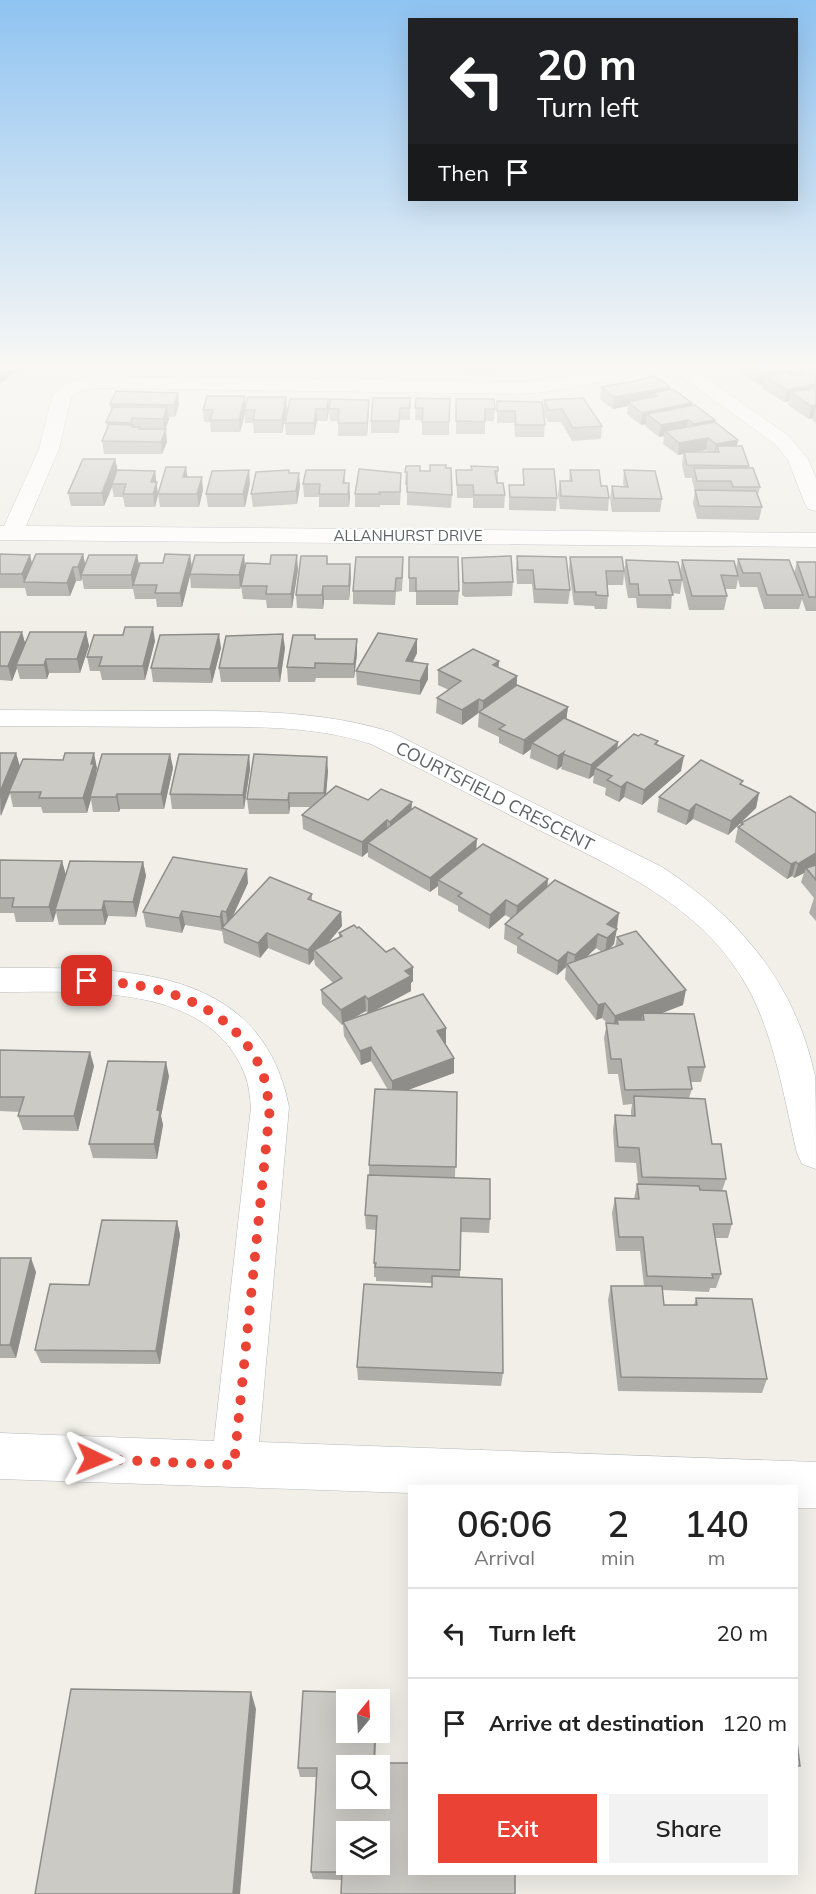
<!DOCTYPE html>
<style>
:root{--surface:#fff;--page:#f2f2f2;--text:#222;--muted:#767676;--line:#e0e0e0;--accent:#ea4335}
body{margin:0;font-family:Mulish,sans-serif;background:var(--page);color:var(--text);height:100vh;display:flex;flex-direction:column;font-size:22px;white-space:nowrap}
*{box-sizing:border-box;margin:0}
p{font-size:20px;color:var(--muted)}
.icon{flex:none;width:33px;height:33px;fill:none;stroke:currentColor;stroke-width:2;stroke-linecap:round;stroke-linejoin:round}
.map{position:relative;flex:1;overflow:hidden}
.side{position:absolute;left:408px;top:1485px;width:390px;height:390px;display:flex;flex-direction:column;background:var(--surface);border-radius:0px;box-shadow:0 6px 24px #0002}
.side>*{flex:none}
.top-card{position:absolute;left:408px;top:18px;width:390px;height:183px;border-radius:0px;box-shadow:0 6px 24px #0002;background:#202124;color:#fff;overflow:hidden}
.needle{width:39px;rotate:18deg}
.controls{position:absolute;left:336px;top:1689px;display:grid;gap:12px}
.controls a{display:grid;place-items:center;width:54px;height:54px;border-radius:0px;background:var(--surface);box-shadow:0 6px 24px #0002;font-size:30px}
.pin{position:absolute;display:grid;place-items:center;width:51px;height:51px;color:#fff;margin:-26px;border-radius:12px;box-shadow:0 3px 9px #0006}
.me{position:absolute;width:66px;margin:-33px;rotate:92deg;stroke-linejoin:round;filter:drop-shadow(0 0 4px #0008)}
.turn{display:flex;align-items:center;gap:21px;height:126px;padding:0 30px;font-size:27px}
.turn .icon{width:78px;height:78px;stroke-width:2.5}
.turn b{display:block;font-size:42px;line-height:51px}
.then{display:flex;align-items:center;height:57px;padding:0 30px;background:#0003;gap:12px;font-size:22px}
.eta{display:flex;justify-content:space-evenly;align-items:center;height:102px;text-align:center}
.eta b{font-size:36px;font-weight:600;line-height:42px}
.primary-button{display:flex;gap:12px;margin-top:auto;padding:12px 30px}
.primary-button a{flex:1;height:69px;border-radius:0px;background:var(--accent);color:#fff;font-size:24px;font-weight:600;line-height:69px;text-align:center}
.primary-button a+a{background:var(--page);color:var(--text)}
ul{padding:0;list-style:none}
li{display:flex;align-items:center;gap:18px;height:90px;padding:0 30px;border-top:2px solid var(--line)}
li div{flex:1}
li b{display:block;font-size:22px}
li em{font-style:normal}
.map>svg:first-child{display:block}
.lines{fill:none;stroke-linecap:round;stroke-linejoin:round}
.street-casing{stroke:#b5b8bc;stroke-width:1}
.street{fill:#fff;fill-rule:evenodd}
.wall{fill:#afaea9;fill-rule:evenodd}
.shaded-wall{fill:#8f8d8a}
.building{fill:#cccac5;stroke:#8f8d8a;stroke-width:1.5;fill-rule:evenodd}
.route{stroke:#ea4335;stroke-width:10;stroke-dasharray:0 18}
.labels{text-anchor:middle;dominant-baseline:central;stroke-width:4.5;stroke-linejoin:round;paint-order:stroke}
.far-street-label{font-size:15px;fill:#5f6368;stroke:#fff}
.street-label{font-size:18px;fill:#5f6368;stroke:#fff}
</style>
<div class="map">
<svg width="816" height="1894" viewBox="0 0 816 1894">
<rect width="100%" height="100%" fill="#f1efe8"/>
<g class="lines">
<g class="street-casing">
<g id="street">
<path d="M619,367H662L659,371L653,373L545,392L519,394L95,388L79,391L71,397L59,449L26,526L816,533V547L0,540V526H4L39,449L52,396L66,383L95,376L519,382L545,380Z"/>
<path d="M668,367H690L789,436L808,459L816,478V511L808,509L805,504L788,460L775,444Z"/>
<path d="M0,710C58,710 116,711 174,711C248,711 319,710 391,732L662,867C740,918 795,983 815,1076C816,1099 816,1144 816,1169L802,1164L797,1153C784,1098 775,1038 748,988C703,905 613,867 533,827C479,799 425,771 371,744C309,724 244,727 180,727C120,727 60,726 0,726Z"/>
<path d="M0,968C117,968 261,962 289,1107L259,1442L816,1462V1508H796V1486H410V1493L0,1479V1433L214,1441L251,1107C250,1097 249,1085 245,1075C210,982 80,992 0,992Z"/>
</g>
</g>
<use href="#street" class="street"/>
</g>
<g class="wall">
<rect x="265" y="367" width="42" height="2"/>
<path d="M379,367H411L410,370L379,369Z"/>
<path d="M418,367H454V370L418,369Z"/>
<path d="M459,367H500L499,370H459Z"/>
<path d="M731,367H804L802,374L816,372V423L812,420L813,418L809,419L788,405L789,401L784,402L762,388L763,384L759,385L738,372L739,368L733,369Z"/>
<path d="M601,387H670V390L692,406L715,420V422L738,440L737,446L749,466L748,468L760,487L758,495L762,507L759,520L697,519L693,503L695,491L692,480V478H685L682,465L683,454L678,455L663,444L664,436L659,437L645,426L646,424L641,425L627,414L628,406L613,409L600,399ZM706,450L708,452H696Z"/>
<path d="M410,398V420H400L399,433H371V421Z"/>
<path d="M416,398L450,399L449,435H422V421L415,420Z"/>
<path d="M328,399L329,411L327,421H317L314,435H286L285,423Z"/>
<path d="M456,399L495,409L494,421H485V434H456Z"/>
<path d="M369,400V412L367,436H338V421H330L329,409Z"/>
<path d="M544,400L602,426L601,439L572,441L561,422H548L544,414L545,425L544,437H515L514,423H497V401L543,408Z"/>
<path d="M110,404L179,405L175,417H168L169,419L165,429L167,442L162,454H104L102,441L107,429L106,422L111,411Z"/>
<path d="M246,405L287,409L282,433H254L253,423H245V414L240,432H211L210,422H204L203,410Z"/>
<path d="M115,459L117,470L155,471L158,495L155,507H125L123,497H114L112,487L104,506H71L68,493Z"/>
<path d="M406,466L420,471L452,495L451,508L407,505V485H405Z"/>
<path d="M471,466L498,471V483L505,495L504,508H473V498H457L456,470H471Z"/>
<path d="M523,469L557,498L556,511L509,510V485H523Z"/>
<path d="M289,470V473L300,486L297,504L253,507L251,494Z"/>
<path d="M345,470V483L350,496L349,507H319V497H304L303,484Z"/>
<path d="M570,470L601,486L609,498L608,511L560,509L558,494L560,481H569Z"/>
<path d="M624,470L662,499L660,512H612L610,499L612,486L624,487L623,483Z"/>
<path d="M187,477L203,490L199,507H160L158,494Z"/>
<path d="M250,483L245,507H208L206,494Z"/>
<path d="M401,486L400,505H380V507H355V494Z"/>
<path d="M0,554L30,555L32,563L83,554L85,565L137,555L139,565L163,563L190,555L192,567L244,555L245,568L298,569L292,608H267L266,600L243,599L241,586L243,576L240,589L191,588L190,576L182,607H157L156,599H135L133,589H84L82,578L81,581H76L70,596H27L25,588H0Z"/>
<path d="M327,556L328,564H350L351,578L349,600H324L323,609L297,608L296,595Z"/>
<path d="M517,556L570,590L568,604L534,603L532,584H517L516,570Z"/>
<path d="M409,557L459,591L458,605H416V592H409Z"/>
<path d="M570,557L624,571L626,560L680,573L682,560L736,569L738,559L794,573L797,562H816V611H806L802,599L799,609H764L757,587H740L738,579L736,589H725L727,596L724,610H689L682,580L680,594L672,593L671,609L637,608L636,598H628L624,574L623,585H607L608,596L607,609H595L594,606L574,605L569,570Z"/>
<path d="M462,558L513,582L512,596L465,597L462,595Z"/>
<path d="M403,571L402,591L396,592L395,605L353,604V591Z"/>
<path d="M0,632L25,643L86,632L89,646L80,673H49L47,679H20L17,668L12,681L0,680Z"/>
<path d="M123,635L155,641L145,680H102L100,671H90L87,657Z"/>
<path d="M315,639L357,654L354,678H316L315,682H288L287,667Z"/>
<path d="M221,648L212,683L153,682L151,668Z"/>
<path d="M285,648L280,682H221L219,668Z"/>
<path d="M417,653L413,662L428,679L420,695L357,685L356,671Z"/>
<path d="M499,668L517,676V685L568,707L566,719L618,742L617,749L638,736L658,741L657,745L681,771L642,805L624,797L619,802L605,795L606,788L593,783L594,775L589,779L561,769L562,766L557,770L530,758L531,749L523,755L499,743V737L478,727L479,713L462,725L436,713L437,698L449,690L438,685V670Z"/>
<path d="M0,753H16L20,767L97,768L96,772V776L170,754L173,768L164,809H120L119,812H93L91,799L87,813H43L41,807H13L10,793L0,816Z"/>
<path d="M249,755L250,769L244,809H172L170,794Z"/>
<path d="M328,771L326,794L368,800L412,809L477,849L547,887L617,928L616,929L614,944L609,950L615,947L617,937L683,1005L661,1013L705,1067L701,1082H690L692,1089L689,1098L712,1144L726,1179L722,1191L732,1224L728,1238H715L721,1274L716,1288H710L709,1292L662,1290L664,1305H694L696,1298L767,1379L762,1393L618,1391L608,1300L611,1286H644L640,1251H616L612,1213L615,1198L634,1199L637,1184H638L636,1163L615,1162L613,1130L615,1115L631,1116V1111L632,1104L623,1105L618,1074H608L604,1038L607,1023L602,1018L596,1020L565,979L566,967L557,975L517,953V946L504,939L505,924L512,919L505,915L489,929L458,911V906L438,895V886L430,892L368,857V852L362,857L303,829L302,815L310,807H290L289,814H249L247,799ZM596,948L602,952L586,957Z"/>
<path d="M759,793L756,808L728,835L693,819L686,825L657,812L659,797Z"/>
<path d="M816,813V921L809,913L814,898L801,882L804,873L794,878L792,876L787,879L735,842L738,827L740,826L741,823Z"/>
<path d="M0,860L62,861L66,875L143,862L146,876L136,917L108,916L105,925H59L56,912L53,922H16L14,913H0Z"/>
<path d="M248,883L232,917L312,894V900L341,912L342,926L328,943L339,937V933L386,952L413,967V981L411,983V991L376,1010L446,1043H444L454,1073L407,1090L457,1092L455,1178L490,1219L489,1233L461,1232L460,1277L503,1373L501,1386L358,1380L357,1367L432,1287V1283L376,1281V1277H374V1263L376,1230L366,1229L365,1215L369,1175V1165L388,1090L371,1061L361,1065L344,1036L343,1024L342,1025L322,1004L321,990L333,983L315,965L314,959L309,965L268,948L260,958L224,943L222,931L185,925L182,933L146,927L143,912ZM366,1011L367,1013L354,1018Z"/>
<path d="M0,1050L94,1066L78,1131L23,1130L18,1116L20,1112L0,1111Z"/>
<path d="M169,1076L161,1116L163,1125L157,1159L93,1158L89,1144Z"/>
<path d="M177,1221L180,1235L160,1364L41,1363L35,1350L89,1285Z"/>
<path d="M0,1258L36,1272L16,1358H0Z"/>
<path d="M303,1691L377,1693V1700H346V1732H376L375,1763H410V1874H515V1894H341V1880L313,1879L311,1872L316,1777H300L298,1768ZM346,1766H380V1798H346ZM346,1832H380V1864H346Z"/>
</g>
<g class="shaded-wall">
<path d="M3,367H12L13,373L0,384V370Z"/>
<path d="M15,367H28L16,371Z"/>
<path d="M511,367H528L511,369Z"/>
<path d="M792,367H804L802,377L765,376L763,384L759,385L761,373Z"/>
<path d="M816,384V396L791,392L789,401L784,402L787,390Z"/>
<path d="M670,387L668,399L657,396L652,393L651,402H628V406L613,409L614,397Z"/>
<path d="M178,393L179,405L175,417L174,405Z"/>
<path d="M245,396L246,409L244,410L245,414L240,432L239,420Z"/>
<path d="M286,397L287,409L282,433V420Z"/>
<path d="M328,399L329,411L327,421V409Z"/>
<path d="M369,400V412L367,436V423Z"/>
<path d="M692,403L690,416L647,414L646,424L641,425L642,413Z"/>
<path d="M816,405V409L815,408L813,418L809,419L811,406Z"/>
<path d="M167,407L169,419L165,431L163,419Z"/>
<path d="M316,409L317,421L314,435V423Z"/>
<path d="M688,420L686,432L665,431L664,436L659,437L661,425Z"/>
<path d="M715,420L713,432L692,436L694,424Z"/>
<path d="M166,429L167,442L162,454L161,442Z"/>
<path d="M708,438L706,450L684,454V452L683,454L678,455L679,443Z"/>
<path d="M738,440L735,453L719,452L717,446L715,456H714L716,444Z"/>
<path d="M115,459L118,472L112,484V487L104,506L102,493Z"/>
<path d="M186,467L188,480L183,477Z"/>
<path d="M249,470L250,483L245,507L243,494Z"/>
<path d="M155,471L158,495L155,507L151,482Z"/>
<path d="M299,473L300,486L297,504L296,491Z"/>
<path d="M202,477L203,490L199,507L197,494Z"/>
<path d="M349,483L350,496L349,507L348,494Z"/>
<path d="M83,554L86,568L81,575L82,578L81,581L78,567Z"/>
<path d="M30,555L33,569L24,582L22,574Z"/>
<path d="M137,555L140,569L133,585V589L131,575Z"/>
<path d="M190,555L192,568L182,607L180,593Z"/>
<path d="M244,555L245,569L240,589L239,575Z"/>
<path d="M297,555L298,569L292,608L291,594Z"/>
<path d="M350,564L351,578L349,600V586Z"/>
<path d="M73,567L76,581L70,596L67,583Z"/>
<path d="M323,586L324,600L323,609L322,595Z"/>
<path d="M153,627L155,641L145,680L143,666Z"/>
<path d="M22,632L26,646L16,665L17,668L12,681L8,666Z"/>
<path d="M86,632L89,646L80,673L77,659Z"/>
<path d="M219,634L221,648L212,683L210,669Z"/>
<path d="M283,634L285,648L280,682L278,668Z"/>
<path d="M357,639V654L354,678V664Z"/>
<path d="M417,639V653L406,675V661Z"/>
<path d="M46,659L49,673L47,679L44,665Z"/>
<path d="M499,661L498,675L493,665Z"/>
<path d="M428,664V679L420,695V681Z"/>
<path d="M517,676L516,691L483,715V701Z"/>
<path d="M479,699L478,713L462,725V710Z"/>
<path d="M568,707L566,722L532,743L531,749L523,755L524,740Z"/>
<path d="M618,742L616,757L595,768L594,775L589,779L591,765Z"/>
<path d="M564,752L562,766L557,770L558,756Z"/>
<path d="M16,753L20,767L1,816L0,792Z"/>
<path d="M94,753L97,768L96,772L97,778L90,797L91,799L87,813L83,798Z"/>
<path d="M170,754L173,768L164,809L161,794Z"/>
<path d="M249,755L250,769L244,809L243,795Z"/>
<path d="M684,756L681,771L642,805L644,790Z"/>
<path d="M327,757L328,771L325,808L324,793Z"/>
<path d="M627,782L624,797L619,802L621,787Z"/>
<path d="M289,793L290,807L289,814L288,800Z"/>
<path d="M759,793L756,808L728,835L731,821Z"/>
<path d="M117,794L120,809L119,812L116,797Z"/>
<path d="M412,802L411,817L390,836V822Z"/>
<path d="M696,804L693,819L686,825L689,811Z"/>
<path d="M387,820V834L368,843V852L362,857V842Z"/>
<path d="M477,839L476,854L438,880V886L430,892V878Z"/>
<path d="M816,853V866L806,868L804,873L794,878L798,864Z"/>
<path d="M62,861L66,876L55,910L56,912L53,922L49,907Z"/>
<path d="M143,862L146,876L136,917L133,902Z"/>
<path d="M796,862L792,876L787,879L791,864Z"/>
<path d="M247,869L248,883L228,927L226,912Z"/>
<path d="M548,879L547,893L516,921L517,906Z"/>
<path d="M506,900L505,915L489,929L490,915Z"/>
<path d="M104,901L108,916L105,925L102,910Z"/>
<path d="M182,911L185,925L182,933L179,918Z"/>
<path d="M222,911L224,926L222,928V932L220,917Z"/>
<path d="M341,912L342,926L318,955L314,950V959L309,965L308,950Z"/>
<path d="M619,913L617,928L606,938L607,924Z"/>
<path d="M617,929L614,944L605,953L607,938Z"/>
<path d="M267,933L268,948L260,958L258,943Z"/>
<path d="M598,934L596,948L573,970L575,955Z"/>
<path d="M568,952L566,967L557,975L558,961Z"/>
<path d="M413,967V981L411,983V991L368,1014V999L405,971Z"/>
<path d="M686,990L683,1005L644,1020L643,1013L642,1020L618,1024L617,1020L616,1030L613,1031L615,1016Z"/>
<path d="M365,996L366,1011L344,1023L343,1022V1024L342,1025L341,1010Z"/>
<path d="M605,1003L602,1018L596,1020L598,1005Z"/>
<path d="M446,1028V1043L436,1046L437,1031Z"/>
<path d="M371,1047V1061L361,1065L360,1051Z"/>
<path d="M90,1052L94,1066L78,1131L74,1116Z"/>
<path d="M454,1058V1073L392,1096V1081Z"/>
<path d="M166,1062L169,1076L161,1116L163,1125L157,1159L154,1144L157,1110Z"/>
<path d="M177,1221L180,1235L160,1364L156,1351Z"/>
<path d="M31,1258L36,1272L16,1358L10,1345Z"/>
<path d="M251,1692L256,1709L240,1894H233Z"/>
<path d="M375,1732H376L375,1766Z"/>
</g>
<g class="building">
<path d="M752,367H792L761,373Z"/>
<path d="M784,372L791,376L815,372H816V384L787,390L765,376Z"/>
<path d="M655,376L670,387L614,397L601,387L635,381Z"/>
<path d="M816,388V405L811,406L791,392Z"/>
<path d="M673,389L692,403L642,413L628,402L657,396L652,393Z"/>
<path d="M116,391L178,393L174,405L110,404Z"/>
<path d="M207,396H245L239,420H210L213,410H203Z"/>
<path d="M248,397H286L282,420H253L255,410H244Z"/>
<path d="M373,398H410V408H400L399,421H371Z"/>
<path d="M416,398L450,399L449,422H422L423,408H415Z"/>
<path d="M583,398L602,426L573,428L562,409L549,410L544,400Z"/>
<path d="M290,399H328L327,409H316L314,423H285Z"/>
<path d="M330,399L369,400L367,423H338L339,409H329Z"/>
<path d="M456,399H494L495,409H485V422L456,421Z"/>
<path d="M497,401L542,402L545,425H516L515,411H497Z"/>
<path d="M695,405L715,420L694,424L688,420L661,425L647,414Z"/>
<path d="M113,407H167L163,419L132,418L131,423L106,422Z"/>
<path d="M715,422L738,440L716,444L708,438L679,443L665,431Z"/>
<path d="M109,424L133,425L132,427H140L139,429H166L161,442L102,441Z"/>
<path d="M717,446H742L749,466L687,465L684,452H719Z"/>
<path d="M83,459H115L102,493H68Z"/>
<path d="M430,465H446V468H451L452,495L407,492V472H405L406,466H420V471H430Z"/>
<path d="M471,466L498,467V471H495L497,483H503L505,495H474L473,485H457L456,470H472Z"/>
<path d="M166,467H186L183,477H202L197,494H158Z"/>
<path d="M694,468H753L760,487H733L731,481H697Z"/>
<path d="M359,469L401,473L400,492H379L380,494H355Z"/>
<path d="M523,469H554L557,498L510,497L509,485H524Z"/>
<path d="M117,470L155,471L151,482H157L153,494H123L126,484H112Z"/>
<path d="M249,470L243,494H206L212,471Z"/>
<path d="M289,470V473H299L296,491L251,494L256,472Z"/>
<path d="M306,470H345L343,483H349L348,494H319L320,484H303Z"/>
<path d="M570,470H599L601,486H607L609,498L561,496L560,481H572Z"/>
<path d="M624,470L655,471L662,499L614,498L612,486L628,487Z"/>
<path d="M695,490L756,491L762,507L699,506Z"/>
<path d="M0,554L30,555L22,574H0Z"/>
<path d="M36,554H83L78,567H73L67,583L24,582Z"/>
<path d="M165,554L190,555L180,593H155L157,585H133L140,563H163Z"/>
<path d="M89,555H137L131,575H81Z"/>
<path d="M195,555H244L239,575L190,574Z"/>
<path d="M271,555H297L291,594H266L267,586H241L246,563L270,564Z"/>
<path d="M301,556H327V564H350L349,586H323L322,595H296Z"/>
<path d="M511,556L513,582L465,583L463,582L462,558Z"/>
<path d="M517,556L566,557L570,590L535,589L533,570H518Z"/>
<path d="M356,557H403L402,578H396L395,591H353Z"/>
<path d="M409,557H458L459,591H416V578H409Z"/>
<path d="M570,557H622L624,571H606L608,596L596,595V592H575Z"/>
<path d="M738,559L789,560L803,595H767L760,573H743Z"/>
<path d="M626,560L678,562L682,580H669L673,595H639L638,584H630Z"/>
<path d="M682,560L734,561L738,576L721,575L727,596H692Z"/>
<path d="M797,562H816V597H809Z"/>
<path d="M125,627H153L143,666H99L102,657H87L94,635H123Z"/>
<path d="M0,632H22L8,666H0Z"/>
<path d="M30,632H86L77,659H46L44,665H16Z"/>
<path d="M378,633L417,639L406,661L428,664L420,681L356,671Z"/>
<path d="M219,634L210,669L151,668L160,635Z"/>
<path d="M283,634L278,668H219L226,636Z"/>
<path d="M293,635H315V639H357L354,664L315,663V668L287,667Z"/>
<path d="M473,649L499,661L493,665L517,676L483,701L479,699L462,710L437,698L461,681L438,670Z"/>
<path d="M517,685L568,707L524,740L499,729L505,725L479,712Z"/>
<path d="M564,718L618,742L591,765L563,754L564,752L558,756L532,743Z"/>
<path d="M634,734L638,736L641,734L658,741L655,744L684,756L644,790L627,782L621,787L607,780L612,776L595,768Z"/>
<path d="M0,753H16L0,792Z"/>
<path d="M65,753H94L91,764H94L83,798H39L41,792H9L23,759L63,760Z"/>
<path d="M102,754H170L161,794H117L116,797H90Z"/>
<path d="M179,754L249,755L243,795L170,794Z"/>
<path d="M254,754L327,757L324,793H289L288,800L247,799Z"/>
<path d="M701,760L743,781L740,784L759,793L731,821L696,804L689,811L659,797Z"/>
<path d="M336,786L368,800L381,789L412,802L390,822L387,820L362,842L302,815Z"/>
<path d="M790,796L816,813V853L798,864L796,862L791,864L738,827L743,824L741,823Z"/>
<path d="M415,807L477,839L430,878L368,843Z"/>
<path d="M483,844L548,879L517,906L506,900L490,915L458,896L462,893L438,880Z"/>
<path d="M173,857L247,869L226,912L222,911L220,917L182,911L179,918L143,912Z"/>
<path d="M0,860L62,861L49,907H12L14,898H0Z"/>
<path d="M70,861L143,862L133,902L104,901L102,910H55Z"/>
<path d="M816,865V880L806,868Z"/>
<path d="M270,877L312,894L308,899L341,912L308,950L267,933L258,943L222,928Z"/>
<path d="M555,880L619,913L607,924L617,929L607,938L598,934L575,955L568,952L558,961L518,938L523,934L505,924Z"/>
<path d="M354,925L357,928L359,927L386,952L394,948L413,967L405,971L411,976L368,999L365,996L341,1010L321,990L342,978L314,950L342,936L339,933Z"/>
<path d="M636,931L686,990L615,1016L605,1003L598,1005L567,964L623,944L617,937Z"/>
<path d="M423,994L446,1028L437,1031L454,1058L392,1081L371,1047L360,1051L343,1022Z"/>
<path d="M643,1013L694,1014L705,1067H688L692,1089L625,1090L621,1059H611L606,1023L618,1024L617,1020H644Z"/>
<path d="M0,1050L90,1052L74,1116H18L24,1097H0Z"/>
<path d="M108,1061L166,1062L157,1110L160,1111L154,1144H89Z"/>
<path d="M375,1089L457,1092L456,1167L369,1165Z"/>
<path d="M634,1096L705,1099L712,1144H721L726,1179L642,1177L639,1148L618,1147L615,1115L635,1116Z"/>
<path d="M368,1175L490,1179V1219L461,1218L460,1270L375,1267L376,1263H374L377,1216L365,1215Z"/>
<path d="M637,1184L699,1186L700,1190L726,1191L732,1224H713L721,1274H712L713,1278L647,1276L643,1237H619L615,1198L639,1199Z"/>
<path d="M102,1220L177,1221L156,1351L35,1350L50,1284L89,1285Z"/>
<path d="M0,1258H31L10,1345H0Z"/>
<path d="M432,1276L502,1279L503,1373L357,1367L364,1284L432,1287Z"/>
<path d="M611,1286H662L664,1305H697L696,1298L752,1299L767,1379L621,1377Z"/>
<path d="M71,1689L251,1692L233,1894H35Z"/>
<path d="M303,1691L377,1693L376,1700H346V1732H375L374,1763H410V1874H515V1894H341L342,1872H311L317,1768H298ZM346,1766H380V1798H346ZM346,1832H380V1864H346Z"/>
<path d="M796,1734L800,1766H796Z"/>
</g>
<linearGradient id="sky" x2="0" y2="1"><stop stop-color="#8fc3f1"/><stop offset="0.58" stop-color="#f9f8f5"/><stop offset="1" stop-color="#f9f8f5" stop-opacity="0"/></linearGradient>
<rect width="816" height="633" fill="url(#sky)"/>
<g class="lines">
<path class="route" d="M87,981C156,982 232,1002 262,1071C266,1082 267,1096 270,1107L234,1465L94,1459"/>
</g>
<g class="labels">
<g class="far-street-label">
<text x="408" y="535">ALLANHURST DRIVE</text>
</g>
<g class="street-label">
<text transform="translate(495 796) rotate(27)">COURTSFIELD CRESCENT</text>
</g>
</g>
</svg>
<div class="controls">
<a><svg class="needle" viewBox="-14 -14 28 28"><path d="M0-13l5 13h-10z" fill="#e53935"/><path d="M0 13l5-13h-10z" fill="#767676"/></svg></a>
<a><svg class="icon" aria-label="search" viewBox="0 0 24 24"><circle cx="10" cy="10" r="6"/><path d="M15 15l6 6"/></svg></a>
<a><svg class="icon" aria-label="layers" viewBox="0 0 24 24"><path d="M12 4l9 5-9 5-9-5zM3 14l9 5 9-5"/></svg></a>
</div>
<div class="pin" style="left:87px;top:981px;background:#d93025"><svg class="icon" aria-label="arrive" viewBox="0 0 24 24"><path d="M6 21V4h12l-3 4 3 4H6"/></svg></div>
<svg class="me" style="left:94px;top:1459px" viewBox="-20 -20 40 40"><path d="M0-17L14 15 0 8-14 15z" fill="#ea4335" stroke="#fff" stroke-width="4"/></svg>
<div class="top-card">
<div class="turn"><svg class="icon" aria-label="left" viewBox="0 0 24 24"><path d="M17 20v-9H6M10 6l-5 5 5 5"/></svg><div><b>20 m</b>Turn left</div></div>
<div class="then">Then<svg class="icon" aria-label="arrive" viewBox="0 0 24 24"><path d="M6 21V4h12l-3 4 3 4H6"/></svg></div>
</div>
<section class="side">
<div class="eta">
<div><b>06:06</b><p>Arrival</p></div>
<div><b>2</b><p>min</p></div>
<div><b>140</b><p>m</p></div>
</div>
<ul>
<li><svg class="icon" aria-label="left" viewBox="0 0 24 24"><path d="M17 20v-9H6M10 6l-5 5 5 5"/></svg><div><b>Turn left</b></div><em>20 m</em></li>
<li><svg class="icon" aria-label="arrive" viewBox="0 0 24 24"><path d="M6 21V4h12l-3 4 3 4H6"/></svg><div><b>Arrive at destination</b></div><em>120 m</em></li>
</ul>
<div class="primary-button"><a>Exit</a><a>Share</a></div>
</section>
</div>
